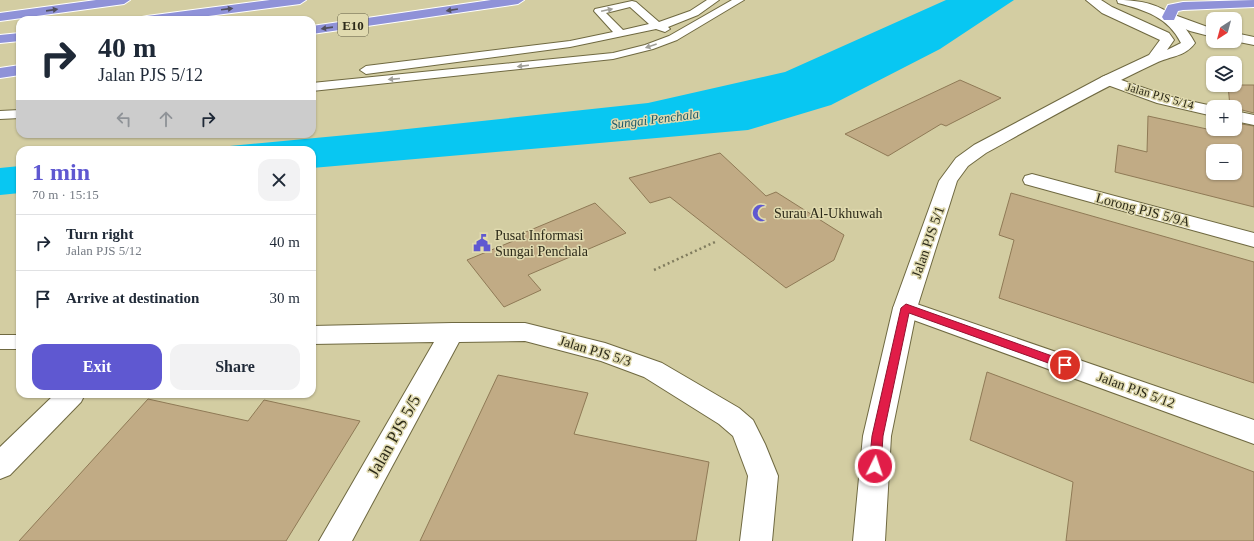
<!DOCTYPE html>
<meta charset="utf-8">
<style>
:root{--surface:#fff;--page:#f2f2f3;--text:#1f2937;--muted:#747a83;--line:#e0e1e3;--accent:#5f58d1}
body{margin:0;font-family:Georgia,serif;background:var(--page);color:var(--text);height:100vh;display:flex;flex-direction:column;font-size:15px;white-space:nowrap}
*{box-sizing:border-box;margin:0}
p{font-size:13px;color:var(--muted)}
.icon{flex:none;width:22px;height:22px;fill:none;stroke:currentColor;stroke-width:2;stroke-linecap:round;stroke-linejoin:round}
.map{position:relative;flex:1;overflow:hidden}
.panel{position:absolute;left:16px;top:146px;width:300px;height:252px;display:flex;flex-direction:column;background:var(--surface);border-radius:12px;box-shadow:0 1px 3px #0004}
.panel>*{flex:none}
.guide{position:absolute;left:16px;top:16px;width:300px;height:122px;border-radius:12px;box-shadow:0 1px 3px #0004;background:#fff;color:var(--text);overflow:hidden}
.needle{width:26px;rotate:216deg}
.controls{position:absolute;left:1206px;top:12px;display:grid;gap:8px}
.controls a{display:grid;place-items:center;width:36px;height:36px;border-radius:8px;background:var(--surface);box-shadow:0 1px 3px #0004;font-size:20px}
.pin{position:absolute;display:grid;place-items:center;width:34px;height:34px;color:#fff;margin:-17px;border:2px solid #fff;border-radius:50%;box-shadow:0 1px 4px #0007}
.me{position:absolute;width:44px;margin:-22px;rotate:4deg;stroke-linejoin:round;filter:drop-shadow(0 0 3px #0008)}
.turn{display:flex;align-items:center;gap:14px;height:84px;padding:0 16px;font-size:18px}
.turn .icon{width:52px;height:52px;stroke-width:2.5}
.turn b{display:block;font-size:28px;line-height:34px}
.lanes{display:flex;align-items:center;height:38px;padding:0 16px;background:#0003;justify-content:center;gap:20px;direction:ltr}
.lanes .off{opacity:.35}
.round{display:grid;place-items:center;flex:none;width:42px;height:42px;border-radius:12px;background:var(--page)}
.head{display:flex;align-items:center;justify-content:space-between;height:68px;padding:0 16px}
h1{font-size:24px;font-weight:700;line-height:30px;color:var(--accent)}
.primary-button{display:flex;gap:8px;margin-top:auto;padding:8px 16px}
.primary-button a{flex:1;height:46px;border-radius:12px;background:var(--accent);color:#fff;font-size:16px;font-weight:700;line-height:46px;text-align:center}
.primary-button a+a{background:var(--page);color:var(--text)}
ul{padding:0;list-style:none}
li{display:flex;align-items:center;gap:12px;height:56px;padding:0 16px;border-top:1px solid var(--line)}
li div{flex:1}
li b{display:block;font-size:15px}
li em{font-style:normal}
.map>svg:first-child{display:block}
.water{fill:#08c7f2}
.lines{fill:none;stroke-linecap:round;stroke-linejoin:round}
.stream{fill:#08c7f2;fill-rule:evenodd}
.building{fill:#c1ab85;stroke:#8f7a56;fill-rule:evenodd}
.lane-casing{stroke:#6f6941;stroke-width:2}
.street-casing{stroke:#6f6941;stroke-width:2}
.secondary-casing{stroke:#6f6941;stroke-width:2}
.highway-casing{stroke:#fff;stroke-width:2}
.path{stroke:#807c5e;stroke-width:2.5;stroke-dasharray:2 3;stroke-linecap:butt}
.lane{fill:#fff;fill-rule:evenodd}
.street{fill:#fff;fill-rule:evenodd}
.secondary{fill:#fff;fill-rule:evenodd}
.highway{fill:#8f92d8;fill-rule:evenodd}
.oneway{fill:#4f4e5c}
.oneway2{fill:#a09f98}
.route{fill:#e11d48;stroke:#92132f}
.labels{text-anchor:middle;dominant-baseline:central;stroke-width:3;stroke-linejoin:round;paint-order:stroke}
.far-street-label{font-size:12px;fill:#2c2a19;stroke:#e0daaf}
.shield{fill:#e0daaf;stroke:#625f46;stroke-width:1}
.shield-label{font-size:13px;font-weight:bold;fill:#2c2a19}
.far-water-label{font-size:13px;font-style:italic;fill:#1c5a6c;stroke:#e0daaf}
.street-label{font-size:14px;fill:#2c2a19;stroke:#e0daaf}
.poi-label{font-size:14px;fill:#2c2a19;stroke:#e0daaf;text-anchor:start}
.near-street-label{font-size:17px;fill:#2c2a19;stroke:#e0daaf}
</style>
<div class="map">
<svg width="1254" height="541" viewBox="0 0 1254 541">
<rect width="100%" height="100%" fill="#d3cda2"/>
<g class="water">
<path d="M946,0H1014L940,49L831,105L748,130L312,168V150H188L379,132L648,103L785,72Z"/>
<path d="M20,166V193L0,195V168Z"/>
</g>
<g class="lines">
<path class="stream" d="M1245,0H1254V3L1246,1Z"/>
</g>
<g class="building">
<path d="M960,80L1001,98L946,126L941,124L888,156L845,134Z"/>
<path d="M1228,85H1254V113L1230,107Z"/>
<path d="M1148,116L1234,135L1235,123L1254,126V207L1115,172L1118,145L1147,152ZM1213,151H1235V173H1213Z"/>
<path d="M720,153L766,196L776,192L844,235L834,260L786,288L670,197L650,203L629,178Z"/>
<path d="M1011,193L1254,262V383L999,298L1014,240L999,235Z"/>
<path d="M595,203L626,233L528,275L541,290L504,307L467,260L523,237L521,234Z"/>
<path d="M987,372L1254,472V541H1066L1073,482L970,440Z"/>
<path d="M498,375L588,393L574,434L709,462L696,541H420Z"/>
<path d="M148,399L248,421L264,400L360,421L286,541H19Z"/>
</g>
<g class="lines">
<g class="lane-casing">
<g id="lane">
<path d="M707,0H719L698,15L668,27L670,29L665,32L656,29L570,47L366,74L360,70L366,66L570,41L613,32L594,11L595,9L632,1L636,2L659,22L690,11ZM630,7L649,24L623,30L606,13Z"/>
<path d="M732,0H744L677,40L653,49L613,59L312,91V83L613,53L645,45L669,36Z"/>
<path d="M20,110V118L0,119V111Z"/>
<rect x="0" y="335" width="20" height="14"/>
</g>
</g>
<g class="street-casing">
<g id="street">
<path d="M1169,13L1213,29V37L1190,31L1164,20L1162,17L1164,14Z"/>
<path d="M1235,33L1254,37V45L1234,41Z"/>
<path d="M1107,75L1167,96L1217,107H1213V116L1157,103L1102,83L1099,80L1102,77Z"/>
<path d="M1235,111L1254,115V125L1235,121Z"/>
<path d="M1032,174L1254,233V247L1025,184L1023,180L1025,176Z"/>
<path d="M905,300L1254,420V444L897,314L893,308L897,302Z"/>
<path d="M452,323H525L605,343L662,363L739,408L753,420L765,444L778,476L772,541H740L748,476L733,436L719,424L644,377L601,361L525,341L459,342L352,541H319L434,342L312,344V326Z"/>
<path d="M55,394H85L81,402L10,475L0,479V447Z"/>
</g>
</g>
<g class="secondary-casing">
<path id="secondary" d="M1086,0H1101L1112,7L1169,33L1174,40L1167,50L1181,43C1168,17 1145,10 1118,3L1117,0C1153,0 1177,10 1195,43C1185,57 1170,56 1156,63C1098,90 1042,122 986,153L968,166L957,181L917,308L891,436L885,541H853L863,436L893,308L939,181L956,158L974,145L1102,77L1149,55L1160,40L1102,13Z"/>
</g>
<g class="highway-casing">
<g id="highway">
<path d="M96,0H130L124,4L0,21V13Z"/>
<path d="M270,0H306L300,4L178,20H140L142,17L147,16Z"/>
<path d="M491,0H524L518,4L312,34V26Z"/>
<path d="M1254,0V7L1183,10L1178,11L1174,20H1164L1162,17L1168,5L1183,2Z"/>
<path d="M20,33V41L0,43V35Z"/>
<path d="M20,65V75L0,78V68Z"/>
</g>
</g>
<path class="path" d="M654,270L715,242"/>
<use href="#lane" class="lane"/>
<use href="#street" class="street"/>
<use href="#secondary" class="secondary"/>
<use href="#highway" class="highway"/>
</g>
<defs><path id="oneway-solid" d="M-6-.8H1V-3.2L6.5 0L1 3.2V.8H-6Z"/></defs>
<g class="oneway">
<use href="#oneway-solid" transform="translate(227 9) rotate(-7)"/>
<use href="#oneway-solid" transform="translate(52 10) rotate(-8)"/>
<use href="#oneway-solid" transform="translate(452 10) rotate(171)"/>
<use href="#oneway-solid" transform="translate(327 28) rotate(172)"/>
</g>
<g class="oneway2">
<use href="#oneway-solid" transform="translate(607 10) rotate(-12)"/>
<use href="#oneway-solid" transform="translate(651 46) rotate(161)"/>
<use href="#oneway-solid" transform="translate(523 66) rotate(173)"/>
<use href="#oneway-solid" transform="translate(394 79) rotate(175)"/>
</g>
<path class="route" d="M906,304L1069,362L1070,365L1065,369L909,313L883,436L881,466L879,470L875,471L871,470L869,466L872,436L901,308Z"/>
<defs>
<g id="mosque-bare" transform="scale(1.38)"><path d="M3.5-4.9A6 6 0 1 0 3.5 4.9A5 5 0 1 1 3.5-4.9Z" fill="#5f58d1" stroke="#e0daaf" stroke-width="2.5" paint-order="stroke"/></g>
<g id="civic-bare" transform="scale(1.38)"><path d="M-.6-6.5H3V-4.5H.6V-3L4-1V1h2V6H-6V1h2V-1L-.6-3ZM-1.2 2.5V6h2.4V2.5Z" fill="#5f58d1" stroke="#e0daaf" stroke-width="2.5" paint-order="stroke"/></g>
</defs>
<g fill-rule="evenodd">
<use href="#mosque-bare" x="761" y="213"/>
<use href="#civic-bare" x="482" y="243"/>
</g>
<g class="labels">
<g class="far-street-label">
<text transform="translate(1160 96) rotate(16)">Jalan PJS 5/14</text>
</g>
<rect class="shield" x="338" y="14" width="30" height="22" rx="3"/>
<g class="shield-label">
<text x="353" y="25">E10</text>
</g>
<g class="far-water-label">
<text transform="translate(655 119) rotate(-7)">Sungai Penchala</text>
</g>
<g class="street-label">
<text transform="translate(1143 210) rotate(15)">Lorong PJS 5/9A</text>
<text transform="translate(928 242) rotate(-71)">Jalan PJS 5/1</text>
<text transform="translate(595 351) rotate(17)">Jalan PJS 5/3</text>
<text transform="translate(1136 390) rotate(20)">Jalan PJS 5/12</text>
</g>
<g class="poi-label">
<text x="774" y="213">Surau Al-Ukhuwah</text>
<text x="495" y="235">Pusat Informasi<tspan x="495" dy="16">Sungai Penchala</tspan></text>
</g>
<g class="near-street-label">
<text transform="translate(394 436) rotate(-61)">Jalan PJS 5/5</text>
</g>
</g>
</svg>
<div class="controls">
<a><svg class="needle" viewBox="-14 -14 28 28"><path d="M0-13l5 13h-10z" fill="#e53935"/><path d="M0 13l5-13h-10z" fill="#747a83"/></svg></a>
<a><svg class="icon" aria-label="layers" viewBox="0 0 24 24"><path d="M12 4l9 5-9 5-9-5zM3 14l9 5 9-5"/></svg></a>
<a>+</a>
<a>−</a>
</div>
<div class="pin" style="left:1065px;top:365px;background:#d93025"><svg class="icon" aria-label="arrive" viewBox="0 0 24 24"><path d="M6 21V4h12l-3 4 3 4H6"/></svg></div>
<svg class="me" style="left:875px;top:466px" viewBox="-20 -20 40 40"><circle r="17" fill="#e11d48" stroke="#fff" stroke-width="3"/><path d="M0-11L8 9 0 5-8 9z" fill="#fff"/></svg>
<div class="guide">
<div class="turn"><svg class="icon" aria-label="right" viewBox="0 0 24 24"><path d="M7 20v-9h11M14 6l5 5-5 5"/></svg><div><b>40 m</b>Jalan PJS 5/12</div></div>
<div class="lanes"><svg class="icon off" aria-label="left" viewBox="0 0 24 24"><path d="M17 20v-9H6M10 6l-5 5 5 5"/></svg><svg class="icon off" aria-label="ahead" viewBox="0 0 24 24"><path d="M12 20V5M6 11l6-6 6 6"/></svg><svg class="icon" aria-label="right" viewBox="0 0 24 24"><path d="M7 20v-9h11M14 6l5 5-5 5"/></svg></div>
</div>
<section class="panel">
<div class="head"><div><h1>1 min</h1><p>70 m · 15:15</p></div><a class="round"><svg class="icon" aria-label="close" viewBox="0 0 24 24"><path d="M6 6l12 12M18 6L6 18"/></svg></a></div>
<ul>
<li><svg class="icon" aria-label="right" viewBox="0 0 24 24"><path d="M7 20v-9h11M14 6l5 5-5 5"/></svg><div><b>Turn right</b><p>Jalan PJS 5/12</p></div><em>40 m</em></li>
<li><svg class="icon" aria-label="arrive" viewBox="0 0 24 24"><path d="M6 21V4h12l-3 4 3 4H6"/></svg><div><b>Arrive at destination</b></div><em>30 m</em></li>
</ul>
<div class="primary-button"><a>Exit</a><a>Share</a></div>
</section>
</div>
